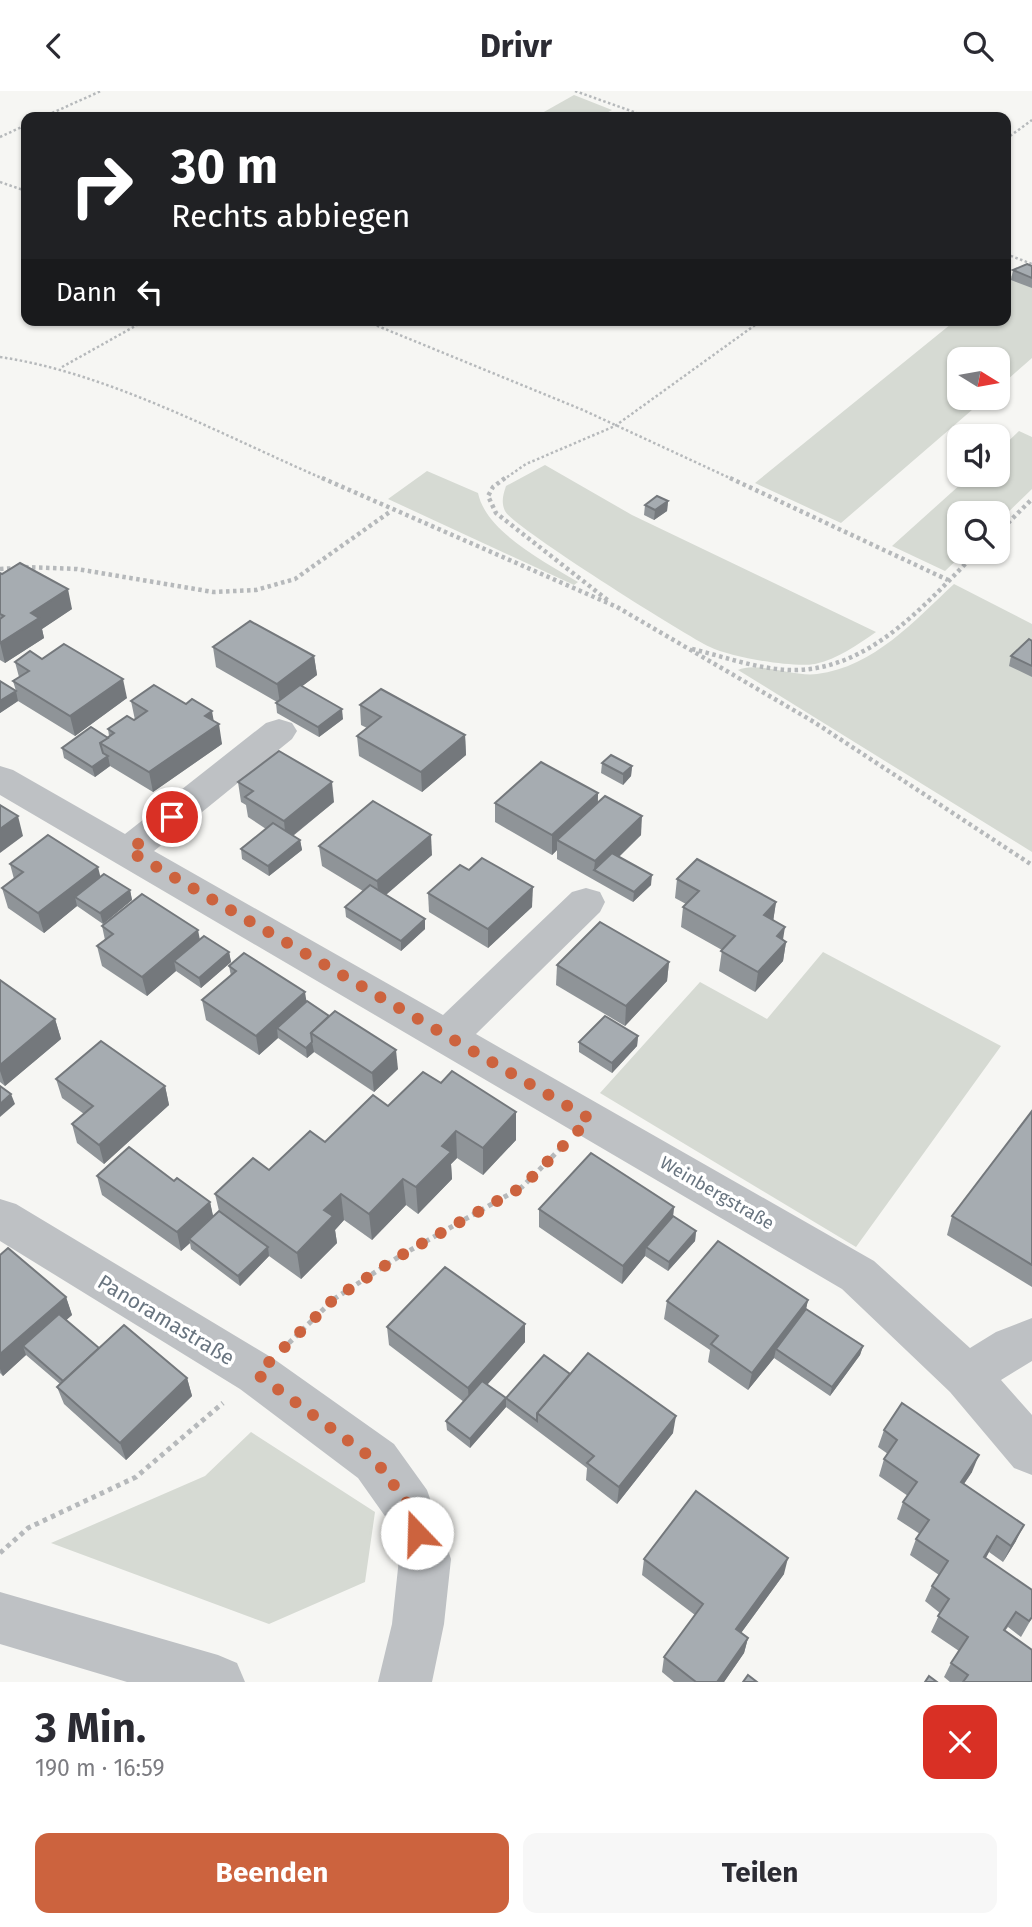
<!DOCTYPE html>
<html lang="de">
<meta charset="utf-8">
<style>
:root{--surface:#fff;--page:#f7f7f7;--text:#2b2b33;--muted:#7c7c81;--accent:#cc633e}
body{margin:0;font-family:"Fira Sans",sans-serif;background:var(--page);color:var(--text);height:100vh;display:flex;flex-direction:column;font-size:26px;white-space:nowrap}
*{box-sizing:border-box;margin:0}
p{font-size:23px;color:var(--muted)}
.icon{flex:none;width:38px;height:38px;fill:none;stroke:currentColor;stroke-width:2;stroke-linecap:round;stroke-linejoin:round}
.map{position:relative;height:1591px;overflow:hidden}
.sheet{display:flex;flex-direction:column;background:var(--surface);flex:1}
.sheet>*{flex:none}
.top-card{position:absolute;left:21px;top:21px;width:990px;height:214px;border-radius:14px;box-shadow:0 2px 5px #0004;background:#202124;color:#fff;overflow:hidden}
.needle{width:46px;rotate:101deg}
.tools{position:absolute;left:947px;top:256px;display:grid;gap:14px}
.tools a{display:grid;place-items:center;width:63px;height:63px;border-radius:14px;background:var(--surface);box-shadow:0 2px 5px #0004;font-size:35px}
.pin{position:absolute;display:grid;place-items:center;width:60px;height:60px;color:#fff;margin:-30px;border:4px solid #fff;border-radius:50%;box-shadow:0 2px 7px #0007}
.me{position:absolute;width:77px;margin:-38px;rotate:339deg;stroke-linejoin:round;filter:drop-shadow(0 0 5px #0008)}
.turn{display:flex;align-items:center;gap:24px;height:147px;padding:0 35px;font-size:32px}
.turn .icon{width:91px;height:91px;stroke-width:2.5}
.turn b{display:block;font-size:49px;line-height:60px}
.then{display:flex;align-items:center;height:66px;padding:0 35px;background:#0003;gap:14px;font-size:26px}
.round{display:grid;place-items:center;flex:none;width:74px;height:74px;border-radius:14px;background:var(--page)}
.overview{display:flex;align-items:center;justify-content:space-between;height:119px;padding:0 35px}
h1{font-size:42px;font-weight:700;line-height:52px}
.action{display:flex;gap:14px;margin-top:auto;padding:14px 35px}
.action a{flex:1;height:80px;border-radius:14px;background:var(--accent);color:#fff;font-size:28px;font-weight:700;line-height:80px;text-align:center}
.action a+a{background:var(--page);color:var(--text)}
header{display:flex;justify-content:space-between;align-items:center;height:91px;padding:0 35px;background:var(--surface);font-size:32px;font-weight:700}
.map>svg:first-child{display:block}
.green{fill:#d6dad3}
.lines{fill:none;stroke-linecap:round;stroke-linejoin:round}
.path-far2{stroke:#b6b9bb;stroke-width:2.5;stroke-dasharray:2.5 2.5;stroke-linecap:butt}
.path-far1{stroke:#b6b9bb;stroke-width:4.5;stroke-dasharray:3.5 3.5;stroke-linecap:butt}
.path{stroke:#b6b9bb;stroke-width:5;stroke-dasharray:4.5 4.5;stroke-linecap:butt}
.minor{fill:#bec1c4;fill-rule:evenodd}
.wall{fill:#8f9498}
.shaded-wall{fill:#74787c}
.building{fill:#a6acb1;stroke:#74787c;stroke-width:2}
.route{stroke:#cc633e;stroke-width:12;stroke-dasharray:0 21.6}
.labels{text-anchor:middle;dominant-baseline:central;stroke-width:7;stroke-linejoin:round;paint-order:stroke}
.street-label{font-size:18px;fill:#697580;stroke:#fff}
.near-street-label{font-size:21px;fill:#697580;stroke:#fff}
</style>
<header><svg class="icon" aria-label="back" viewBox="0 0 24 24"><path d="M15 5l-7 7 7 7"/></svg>Drivr<svg class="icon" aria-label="search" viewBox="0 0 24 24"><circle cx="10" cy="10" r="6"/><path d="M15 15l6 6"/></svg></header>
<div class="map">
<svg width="1032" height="1591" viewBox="0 0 1032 1591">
<rect width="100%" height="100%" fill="#f6f6f3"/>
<g class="green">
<path d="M574,4L612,19L599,26H535Z"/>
<path d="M1024,175L1032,178V267L998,297V268H959V306H987L841,432L755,392L956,229H1006V189Z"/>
<path d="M1019,340L1032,346V398L998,431V422H959V460H966L945,480L892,455L972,383H998V360Z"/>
<path d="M545,374L632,424L876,541C857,554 838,568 815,573C792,577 730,566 710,556C685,544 513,436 505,420C501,411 503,404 506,395Z"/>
<path d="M427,380L478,402C486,441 545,471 578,491L574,494L388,408Z"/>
<path d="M954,493L1032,533V761L738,579C757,570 793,586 817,583C874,576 915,529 954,493Z"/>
<path d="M823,861L1001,955L856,1156L600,1002L700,891L767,928Z"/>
<path d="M251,1341L375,1421L365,1491L269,1533L51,1452L205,1385Z"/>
</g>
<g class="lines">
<g class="path-far2">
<path d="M575,0L648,26"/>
<path d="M43,26L101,0"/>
<path d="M0,46L26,34"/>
<path d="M1006,48L1032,29"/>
<path d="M0,91L26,100"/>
<path d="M1006,163L1032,173"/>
<path d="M363,229L583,319L734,389"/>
<path d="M0,266C109,282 224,345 326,389"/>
<path d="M62,276L146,229"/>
<path d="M503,389L526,373L615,335L762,229"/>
</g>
<g class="path-far1">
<path d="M322,387L617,516L814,631L1032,774"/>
<path d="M505,387L493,396L488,405L496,422L610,511"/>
<path d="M730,387L948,489"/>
<path d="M998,442L1032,408"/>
<path d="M25,476L77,478L213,501L256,499L295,488L391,420"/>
<path d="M0,478L17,477"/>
<path d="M692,558C726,566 762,580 798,579C874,576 928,510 978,460"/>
</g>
<g class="path">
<path d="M289,1252L334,1208L400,1165L522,1096L562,1056"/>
<path d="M0,1462L28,1437L136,1386L223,1312"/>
</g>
<g class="minor">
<path d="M279,628L292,632L297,640L292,648L154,760L443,924L572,801L586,797L600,801L605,811L600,821L476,943L874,1170L970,1257L996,1241L1032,1227V1270L1001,1289L1032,1324V1384L1014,1377L950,1301L842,1198L0,704V675L13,679L125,743L266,632Z"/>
<path d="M0,1108L16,1113L274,1268L394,1353L427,1399L451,1468L444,1533L432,1591H378L392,1533L399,1468L387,1428L358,1387L240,1298L0,1150Z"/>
<path d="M0,1501L218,1564L237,1572L245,1591H127L0,1553Z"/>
</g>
</g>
<g class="wall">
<path d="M1032,175V197L1011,189L1013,179Z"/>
<path d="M668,410L667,420L654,429L644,424L645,414Z"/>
<path d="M0,482L72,518L42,538L44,547L5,572L0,569Z"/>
<path d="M1032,550V586L1009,575L1011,565Z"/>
<path d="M213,556L314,565L317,584L302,595L343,628L319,646L277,622L276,612L277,611L216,576Z"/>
<path d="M42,568L127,607L75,645L18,610L0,622V590L16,600L13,590L19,586L15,571Z"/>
<path d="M131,610L214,630L222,653L153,701L110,675L95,686L64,667L62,657L108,647L109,645L108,638L135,629Z"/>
<path d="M360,614L465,644L466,664L422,701L359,665L357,645L367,637L361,634Z"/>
<path d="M602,672L632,675L631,685L623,694L601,682Z"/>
<path d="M238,691L334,711L293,745L300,749L302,759L269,785L242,768L241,758L266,738L248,726L246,714L241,711Z"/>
<path d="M598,702V711L641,744L619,766L651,794L633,811L557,768V759L552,764L495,731V712Z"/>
<path d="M319,755L432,764L385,804L425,828V838L401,860L346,826L345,816L363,800L322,775Z"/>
<path d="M10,773L100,786L130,799L132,809L103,833L77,815L44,842L8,817L2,797L14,788Z"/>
<path d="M677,788L776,811L773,830L783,849L786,851L783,870L755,901L719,880L722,859L681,836L683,816L686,813L675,807Z"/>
<path d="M428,802L532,816L488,857L429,821Z"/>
<path d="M102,835L200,849L229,861L231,871L201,897L176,880L147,905L102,875L97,855L105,849Z"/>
<path d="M669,871L667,890L625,935L556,894L557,874Z"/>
<path d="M229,875L307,910L398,978L374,1001L314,961L307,967L278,947L259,964L206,929L202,909L231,885Z"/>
<path d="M0,889L55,928L61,948L5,995L0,991Z"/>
<path d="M638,945L637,955L612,982L579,961V951Z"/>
<path d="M56,988L165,995L169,1014L104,1073L77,1052L72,1033L84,1023L62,1007Z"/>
<path d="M388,1015L516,1049L483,1084L457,1067L451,1073L452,1088L418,1123L406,1114L372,1149L344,1129L335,1139L337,1152L301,1188L269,1165L240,1195L191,1158L190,1152L181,1160L102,1104L97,1085L174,1090L210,1111L213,1126L219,1120L215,1103L269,1079L325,1051Z"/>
<path d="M1032,1020V1196L947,1144L952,1125Z"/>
<path d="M674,1116L673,1125L696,1140L695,1150L668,1180L645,1165L622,1193L539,1136V1118Z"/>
<path d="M0,1164L66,1206L72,1224L66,1229L99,1257L187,1287L192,1305L126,1369L64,1313L57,1296L60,1293L26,1264L3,1285L0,1282Z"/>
<path d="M808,1209L806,1218L863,1255L860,1264L830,1305L774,1267L748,1299L708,1271L710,1259L664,1228L667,1210Z"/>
<path d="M387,1236L525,1251L487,1294L506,1307V1316L470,1357L447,1339L446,1330L464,1311L389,1254Z"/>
<path d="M570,1283L673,1342L617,1413L586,1389L587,1377L506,1316V1307Z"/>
<path d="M884,1339L972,1381L964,1393L1016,1450L1003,1471L989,1461L986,1467L1032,1527L1021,1546L1008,1536L1005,1540L1032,1591H950L944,1586L951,1572L959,1560L931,1541L940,1522L925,1510L932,1495L939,1484L910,1464L916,1448L920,1443L897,1428L903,1411L908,1405L879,1385L884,1368L888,1363L878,1356Z"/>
<path d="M644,1468L784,1483L741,1542L748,1547L744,1562L724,1591H674L662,1581L664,1566L695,1524L642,1484Z"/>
</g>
<g class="shaded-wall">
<path d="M668,410L667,420L654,429L655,419Z"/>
<path d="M68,498L72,518L42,538L44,547L5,572L0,552L31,522Z"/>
<path d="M314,565L317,584L280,612L277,593Z"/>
<path d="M123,588L127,607L75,645L70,625Z"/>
<path d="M16,600L18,610L0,622V610Z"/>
<path d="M342,618L343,628L319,646L318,636Z"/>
<path d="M212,620L215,637L219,633L222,653L153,701L149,681L205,625Z"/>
<path d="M465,644L466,664L422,701L421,681Z"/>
<path d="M108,665L110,675L95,686L92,676Z"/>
<path d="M632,675L631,685L623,694V683Z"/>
<path d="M332,691L334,711L286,750L284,730Z"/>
<path d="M598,702L597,722L557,749V759L552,764V744Z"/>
<path d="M18,725L23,745L0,762V738Z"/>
<path d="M642,725L641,744L601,783L594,779L595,770Z"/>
<path d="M431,744L432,764L379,810L377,790Z"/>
<path d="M300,749L302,759L269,785L268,775Z"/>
<path d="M98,776L103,796L75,806L77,815L44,842L38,822Z"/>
<path d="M652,784L651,794L633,811L634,801Z"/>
<path d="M533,796L532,816L488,857V838Z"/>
<path d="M130,799L132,809L103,833L100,822Z"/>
<path d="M776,811L773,831L764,824Z"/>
<path d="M425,828V838L401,860V850Z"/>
<path d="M785,836L782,855L786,851L783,870L755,901L758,881L777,845Z"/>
<path d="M198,839L202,859L174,870L176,880L147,905L142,886Z"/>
<path d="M229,861L231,871L201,897L199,887Z"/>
<path d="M669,871L667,890L625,935L626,915Z"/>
<path d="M305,901L308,920L277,937L278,947L259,964L256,945Z"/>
<path d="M55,928L61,948L5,995L0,980V974Z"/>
<path d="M638,945L637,955L612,982V972Z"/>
<path d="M312,951L314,961L307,967L306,957Z"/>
<path d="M396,959L398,978L374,1001L372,982Z"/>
<path d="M165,995L169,1014L104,1073L99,1054Z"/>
<path d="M11,1003L15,1013L0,1026V1013Z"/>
<path d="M516,1021V1049L483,1084V1057Z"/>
<path d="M456,1040L457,1067L451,1073L452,1088L418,1123L416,1096L442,1055Z"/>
<path d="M403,1088L406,1114L372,1149L369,1123Z"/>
<path d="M341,1103L344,1129L335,1139L337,1152L301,1188L297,1162L324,1119Z"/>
<path d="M210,1111L214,1129L189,1148L190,1152L181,1160L177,1141Z"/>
<path d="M674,1116L672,1134L646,1156L645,1165L622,1193L623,1175Z"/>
<path d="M696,1140L695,1150L668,1180L669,1171Z"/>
<path d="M268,1156L269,1165L240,1195L238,1185Z"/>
<path d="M66,1206L72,1224L30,1261L23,1255L26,1264L3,1285L0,1278V1263Z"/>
<path d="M808,1209L804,1227L776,1258L774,1267L748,1299L752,1282Z"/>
<path d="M525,1233V1251L469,1314L468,1297Z"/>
<path d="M863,1255L860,1264L830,1305L832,1296Z"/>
<path d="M187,1287L192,1305L126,1369L120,1352Z"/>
<path d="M506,1307V1316L470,1357V1348Z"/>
<path d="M676,1325L673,1342L617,1413L619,1396Z"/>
<path d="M979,1364L972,1381L954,1407L961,1391Z"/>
<path d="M1024,1434L1016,1450L1003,1471L1011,1455Z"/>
<path d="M997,1445L989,1461L977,1482L984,1466Z"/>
<path d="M788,1467L784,1483L733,1553L736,1538Z"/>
<path d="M748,1547L744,1562L724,1591H717Z"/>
</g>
<g class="building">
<path d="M1027,173L1032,175V187L1013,179Z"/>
<path d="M657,405L668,410L655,419L645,414Z"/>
<path d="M20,472L68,498L31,522L39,527L0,552V528L4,525L0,523V482L2,483Z"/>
<path d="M250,530L314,565L277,593L213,556Z"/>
<path d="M1029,548L1032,550V575L1011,565Z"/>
<path d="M64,553L123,588L70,625L13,590L29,580L15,571L30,560L42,568Z"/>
<path d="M0,590L16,600L0,610Z"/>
<path d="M154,594L186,613L192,608L212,620L205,625L219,633L149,681L100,652L114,642L108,638L127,625L134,629L147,620L131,610Z"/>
<path d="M300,594L342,618L318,636L276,612Z"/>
<path d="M381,598L465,644L421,681L357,645L381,626L360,614Z"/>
<path d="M91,636L108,647L100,652L103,662L108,665L92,676L62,657Z"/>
<path d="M279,660L332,691L284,730L245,706L253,700L238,691Z"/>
<path d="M611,664L632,675L623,683L602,672Z"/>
<path d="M541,671L598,702L552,744L495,712Z"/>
<path d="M605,705L642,725L595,770L557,749Z"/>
<path d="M373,710L431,744L377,790L319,755Z"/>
<path d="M0,714L18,725L0,738Z"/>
<path d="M273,732L300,749L268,775L241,758Z"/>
<path d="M48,744L98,776L38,822L2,797L23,781L10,773Z"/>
<path d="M612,762L652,784L634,801L594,779Z"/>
<path d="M482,767L533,796L488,838L428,802L460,774L469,779Z"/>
<path d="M697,768L776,811L764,824L785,836L777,845L786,851L758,881L721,860L735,845L683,816L699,800L677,788Z"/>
<path d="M104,783L130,799L100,822L75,806Z"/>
<path d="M370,794L425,828L401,850L345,816Z"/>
<path d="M142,803L198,839L142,886L97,855L113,843L102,835Z"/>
<path d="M600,831L669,871L626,915L557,874Z"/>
<path d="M204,845L229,861L199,887L174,870Z"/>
<path d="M244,862L305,901L256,945L202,909L236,880L229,875Z"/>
<path d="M0,889L55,928L0,974Z"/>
<path d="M307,910L329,925L311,942L312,951L306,957L277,937Z"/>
<path d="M335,920L396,959L372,982L311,942Z"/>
<path d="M605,925L638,945L612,972L579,951Z"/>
<path d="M101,950L165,995L99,1054L72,1033L93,1015L56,988Z"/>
<path d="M452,980L516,1021L483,1057L456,1040L442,1055L451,1061L416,1096L403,1088L369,1123L341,1103L324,1119L333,1125L297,1162L215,1103L253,1067L269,1079L310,1040L325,1051L373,1004L388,1015L423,981L441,992Z"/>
<path d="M0,995L11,1003L0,1013Z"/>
<path d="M1032,1020V1174L952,1125Z"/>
<path d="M129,1056L174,1090L177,1087L210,1111L177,1141L97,1085Z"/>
<path d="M591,1062L674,1116L623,1175L539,1118Z"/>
<path d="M219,1120L268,1156L238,1185L189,1148Z"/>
<path d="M673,1125L696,1140L669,1171L646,1156Z"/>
<path d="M718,1150L808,1209L752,1282L711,1253L718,1245L667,1210Z"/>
<path d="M8,1157L66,1206L0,1263V1164Z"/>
<path d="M445,1176L525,1233L468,1297L387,1236Z"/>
<path d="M806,1218L863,1255L832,1296L776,1258Z"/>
<path d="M59,1223L99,1257L63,1290L23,1255Z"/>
<path d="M124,1234L187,1287L120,1352L57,1296Z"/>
<path d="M588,1262L676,1325L619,1396L587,1372L594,1365L537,1322Z"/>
<path d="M544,1264L570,1283L537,1322V1330L506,1307Z"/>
<path d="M482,1290L506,1307L470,1348L446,1330Z"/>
<path d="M902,1312L979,1364L961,1391L1024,1434L1011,1455L997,1445L984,1466L1032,1499V1526L1029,1530L1016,1521L1004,1539L1032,1559V1591H963L968,1584L951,1572L968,1546L938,1525L949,1508L932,1495L948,1470L916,1448L929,1429L903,1411L917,1391L884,1368L897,1349L884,1339Z"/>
<path d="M696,1400L788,1467L736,1538L748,1547L717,1591H696L664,1566L703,1513L644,1468Z"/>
<path d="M748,1584L757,1591H743Z"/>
<path d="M929,1585L937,1591H925Z"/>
</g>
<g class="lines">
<path class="route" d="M172,726L129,760L590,1028L522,1096L400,1165L334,1208L257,1283L376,1370L410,1416L417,1442"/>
</g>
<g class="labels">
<g class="street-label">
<text transform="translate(717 1102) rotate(30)">Weinbergstraße</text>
</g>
<g class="near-street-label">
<text transform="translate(166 1229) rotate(31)">Panoramastraße</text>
</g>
</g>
</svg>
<div class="tools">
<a><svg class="needle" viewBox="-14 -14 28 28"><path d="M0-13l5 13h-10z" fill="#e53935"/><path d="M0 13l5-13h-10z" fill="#7c7c81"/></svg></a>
<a><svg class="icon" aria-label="sound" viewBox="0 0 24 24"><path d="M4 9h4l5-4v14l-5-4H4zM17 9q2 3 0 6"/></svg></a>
<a><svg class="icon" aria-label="search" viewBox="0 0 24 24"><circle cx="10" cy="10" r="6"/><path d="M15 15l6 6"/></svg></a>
</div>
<div class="pin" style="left:172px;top:726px;background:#d93025"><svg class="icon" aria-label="arrive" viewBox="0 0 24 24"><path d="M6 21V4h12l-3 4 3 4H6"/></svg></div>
<svg class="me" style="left:417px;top:1442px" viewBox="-20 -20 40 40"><circle r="19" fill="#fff"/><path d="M0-13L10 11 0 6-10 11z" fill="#cc633e"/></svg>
<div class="top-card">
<div class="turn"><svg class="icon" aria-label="right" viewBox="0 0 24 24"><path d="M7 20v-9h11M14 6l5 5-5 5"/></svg><div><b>30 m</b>Rechts abbiegen</div></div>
<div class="then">Dann<svg class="icon" aria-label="left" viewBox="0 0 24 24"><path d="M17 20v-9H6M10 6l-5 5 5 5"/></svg></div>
</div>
</div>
<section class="sheet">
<div class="overview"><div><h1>3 Min.</h1><p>190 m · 16:59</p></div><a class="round" style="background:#d93025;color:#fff"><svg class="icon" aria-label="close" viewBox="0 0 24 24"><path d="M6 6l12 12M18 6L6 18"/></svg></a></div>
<div class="action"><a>Beenden</a><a>Teilen</a></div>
</section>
